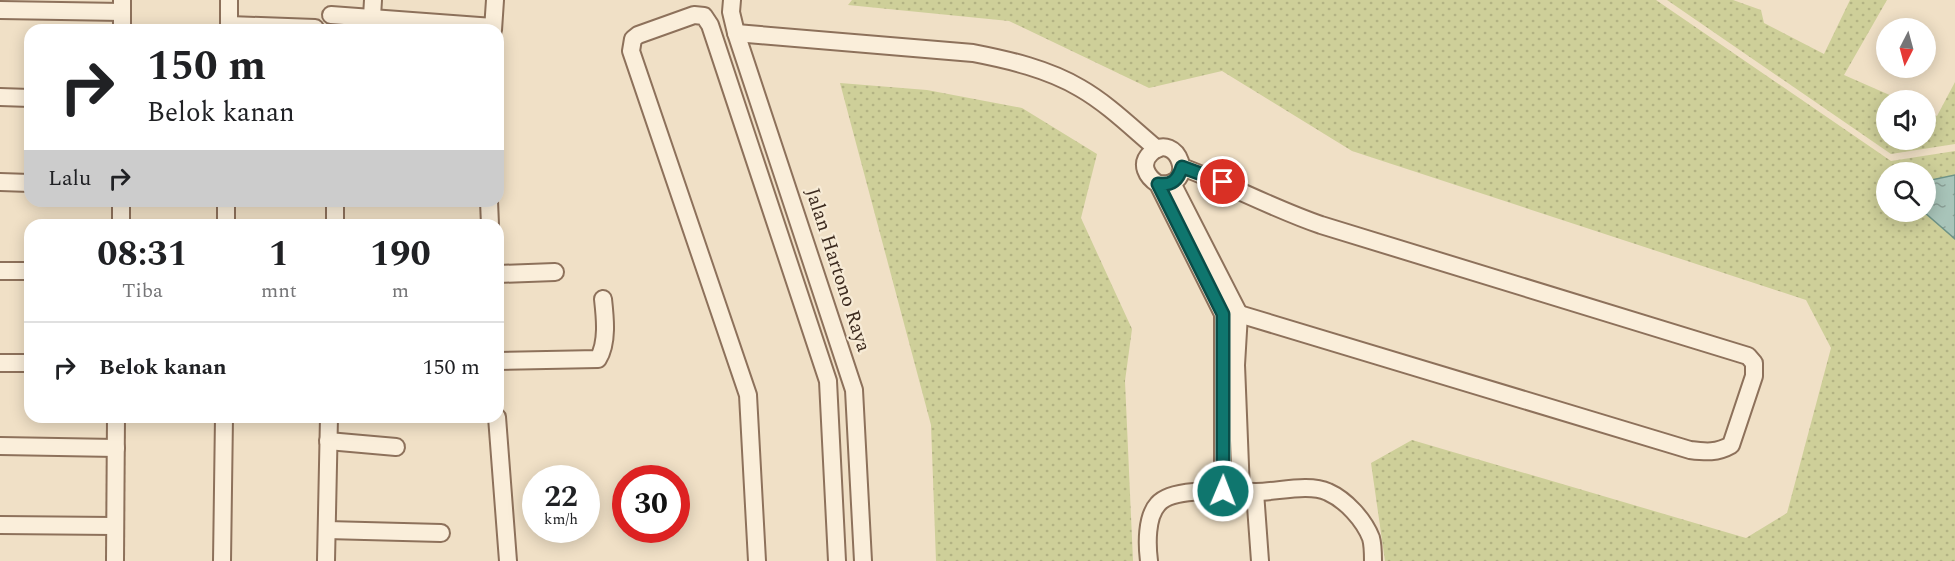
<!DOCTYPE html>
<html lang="id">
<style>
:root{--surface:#fff;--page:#f2f2f2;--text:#202124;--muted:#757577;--line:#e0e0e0}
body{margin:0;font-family:Spectral,serif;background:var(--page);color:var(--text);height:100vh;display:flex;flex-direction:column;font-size:22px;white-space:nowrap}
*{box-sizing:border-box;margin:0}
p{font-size:20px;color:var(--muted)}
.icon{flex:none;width:33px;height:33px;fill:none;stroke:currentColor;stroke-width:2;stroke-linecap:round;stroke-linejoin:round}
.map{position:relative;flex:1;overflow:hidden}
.side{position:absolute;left:24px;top:219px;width:480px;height:204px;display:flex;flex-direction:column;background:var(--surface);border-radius:18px;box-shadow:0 3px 15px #0003}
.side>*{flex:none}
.hud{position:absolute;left:24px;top:24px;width:480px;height:183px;border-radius:18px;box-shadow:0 3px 15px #0003;background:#fff;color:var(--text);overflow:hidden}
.needle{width:39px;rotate:186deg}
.tools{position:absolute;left:1876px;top:18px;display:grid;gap:12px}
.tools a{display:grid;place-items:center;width:60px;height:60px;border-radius:50%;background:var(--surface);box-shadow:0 3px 15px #0003;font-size:30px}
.speed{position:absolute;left:522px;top:465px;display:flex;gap:12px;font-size:30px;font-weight:700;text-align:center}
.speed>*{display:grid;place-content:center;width:78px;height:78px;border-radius:50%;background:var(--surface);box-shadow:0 3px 15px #0003;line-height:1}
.speed small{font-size:15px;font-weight:400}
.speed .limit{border:9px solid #d22;background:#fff;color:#111}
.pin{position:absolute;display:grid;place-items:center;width:51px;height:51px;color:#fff;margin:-26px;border:3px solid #fff;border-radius:50%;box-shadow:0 2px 6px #0007}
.me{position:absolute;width:66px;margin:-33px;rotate:1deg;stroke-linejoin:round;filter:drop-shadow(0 0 4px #0008)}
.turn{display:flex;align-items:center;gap:21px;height:126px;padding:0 24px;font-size:27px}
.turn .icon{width:78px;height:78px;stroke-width:2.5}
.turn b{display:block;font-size:42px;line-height:51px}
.then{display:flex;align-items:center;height:57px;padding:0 24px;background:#0003;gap:12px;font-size:22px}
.eta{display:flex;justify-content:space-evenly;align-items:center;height:102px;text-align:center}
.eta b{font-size:36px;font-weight:700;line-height:42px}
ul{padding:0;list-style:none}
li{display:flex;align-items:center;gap:18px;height:90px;padding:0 24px;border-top:2px solid var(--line)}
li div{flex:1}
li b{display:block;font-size:22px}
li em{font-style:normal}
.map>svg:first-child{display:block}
.grass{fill:url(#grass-dots);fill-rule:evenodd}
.water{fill:url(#water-ripples);stroke:#6e9387;stroke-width:1.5}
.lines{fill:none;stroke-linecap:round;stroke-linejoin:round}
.minor-casing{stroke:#8d715b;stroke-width:20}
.minor{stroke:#faeeda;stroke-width:16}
.route-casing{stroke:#0a4d48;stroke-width:15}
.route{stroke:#0f766e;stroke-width:10}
.labels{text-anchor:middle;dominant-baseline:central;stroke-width:4.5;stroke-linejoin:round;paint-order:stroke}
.street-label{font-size:20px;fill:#3d2b1f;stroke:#f7ebd6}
</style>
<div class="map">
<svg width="1955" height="561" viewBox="0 0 1955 561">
<defs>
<pattern id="grass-dots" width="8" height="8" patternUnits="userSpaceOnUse" patternTransform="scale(1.5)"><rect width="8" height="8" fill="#cecf99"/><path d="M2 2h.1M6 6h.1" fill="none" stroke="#b2b283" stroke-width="1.8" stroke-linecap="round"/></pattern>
<pattern id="water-ripples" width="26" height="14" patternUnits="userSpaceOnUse" patternTransform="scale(1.5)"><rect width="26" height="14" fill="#a8c4b9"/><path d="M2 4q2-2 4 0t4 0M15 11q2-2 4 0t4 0" fill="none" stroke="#8a9f96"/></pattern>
</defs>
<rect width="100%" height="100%" fill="#f0e0c6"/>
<g class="grass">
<path d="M852,0H1656L1891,161L1955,151V561H1385L1371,463L1412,440L1746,538L1787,513L1831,348L1806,300L1352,151L1222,71L1149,88L1009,21L848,5ZM1887,172H1926V212H1887Z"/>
<path d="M1667,0H1733L1761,10L1764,23L1824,54L1850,0H1887L1844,75L1901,100H1887V140H1926V111L1937,116L1955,82V144L1891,154Z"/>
<path d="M840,83L927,90L1022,108L1097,154L1081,218L1132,329L1125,381L1133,561H936L931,425Z"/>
</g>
<path class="water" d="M1955,175V239L1924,212H1926V181Z"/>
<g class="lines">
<g class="minor-casing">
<g id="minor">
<path d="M732,0L731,12L736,33L854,390L863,561"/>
<path d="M0,10L122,12"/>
<path d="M331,15L493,27"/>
<path d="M372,17L373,0"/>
<path d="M229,25L315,28"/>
<path d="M122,30V0"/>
<path d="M229,30V0"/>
<path d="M493,30L495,0"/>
<path d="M736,33L973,53C1009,60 1048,69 1080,88C1108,104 1132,128 1157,149"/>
<path d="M0,97L30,98"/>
<path d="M1182,167C1230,185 1274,209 1321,225L1748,356L1754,363V376L1731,445C1717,453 1706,452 1690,450L1239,314H1223"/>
<path d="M0,182L30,183"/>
<path d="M1172,183L1239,314L1236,365L1241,491"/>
<path d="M1158,184C1200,189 1177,129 1151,153C1139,164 1147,177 1158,184L1223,314V491"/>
<path d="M335,201V225"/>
<path d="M489,201L490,225"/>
<path d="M121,225V201"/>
<path d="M226,225V201"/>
<path d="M0,271H30"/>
<path d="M498,274L555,272"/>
<path d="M498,361L598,359C608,343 605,317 603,299"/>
<path d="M0,363H30"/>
<path d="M497,417L508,561"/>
<path d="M328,441L396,447"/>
<path d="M0,446L116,448"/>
<path d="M1255,492L1260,561"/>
<path d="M0,525L114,526"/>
<path d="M327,530L441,533"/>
<path d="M115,561L116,417"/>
<path d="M222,561L224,417"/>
<path d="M326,561L329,417"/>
<path d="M757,561L748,395L631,51L633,39L638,35L694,15L704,16L710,25L828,381L837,561"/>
<path d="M1149,561C1147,545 1146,517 1158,504C1173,486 1233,492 1256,492C1277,492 1309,483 1328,492C1346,500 1364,520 1371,538C1373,545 1373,554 1373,561"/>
</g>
</g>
<use href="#minor" class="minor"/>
</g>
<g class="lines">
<g class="route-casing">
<path id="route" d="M1223,182L1182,167C1178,180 1172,186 1158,184L1223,314V491"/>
</g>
<use href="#route" class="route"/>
</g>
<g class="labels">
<g class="street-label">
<text transform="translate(838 270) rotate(72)">Jalan Hartono Raya</text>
</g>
</g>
</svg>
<div class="tools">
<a><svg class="needle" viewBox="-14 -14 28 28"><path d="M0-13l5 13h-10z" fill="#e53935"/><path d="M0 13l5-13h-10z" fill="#757577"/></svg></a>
<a><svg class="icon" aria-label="sound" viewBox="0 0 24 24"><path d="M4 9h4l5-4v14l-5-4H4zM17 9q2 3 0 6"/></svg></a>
<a><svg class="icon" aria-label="search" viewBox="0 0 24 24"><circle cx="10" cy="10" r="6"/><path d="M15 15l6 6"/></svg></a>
</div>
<div class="speed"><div>22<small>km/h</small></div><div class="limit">30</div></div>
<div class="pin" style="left:1223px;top:182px;background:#d93025"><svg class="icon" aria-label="arrive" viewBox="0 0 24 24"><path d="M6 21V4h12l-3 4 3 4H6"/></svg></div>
<svg class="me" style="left:1223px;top:491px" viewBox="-20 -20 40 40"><circle r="17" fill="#0f766e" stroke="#fff" stroke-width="3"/><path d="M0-11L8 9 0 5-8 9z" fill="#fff"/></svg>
<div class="hud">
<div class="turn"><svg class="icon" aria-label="right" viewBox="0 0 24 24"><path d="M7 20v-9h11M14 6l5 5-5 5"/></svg><div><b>150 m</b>Belok kanan</div></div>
<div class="then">Lalu<svg class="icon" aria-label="right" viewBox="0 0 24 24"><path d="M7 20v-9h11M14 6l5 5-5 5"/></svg></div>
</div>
<section class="side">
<div class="eta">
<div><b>08:31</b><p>Tiba</p></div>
<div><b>1</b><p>mnt</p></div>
<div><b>190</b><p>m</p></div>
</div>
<ul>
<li><svg class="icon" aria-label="right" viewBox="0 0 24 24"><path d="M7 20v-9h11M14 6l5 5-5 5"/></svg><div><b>Belok kanan</b></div><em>150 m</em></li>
</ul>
</section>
</div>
